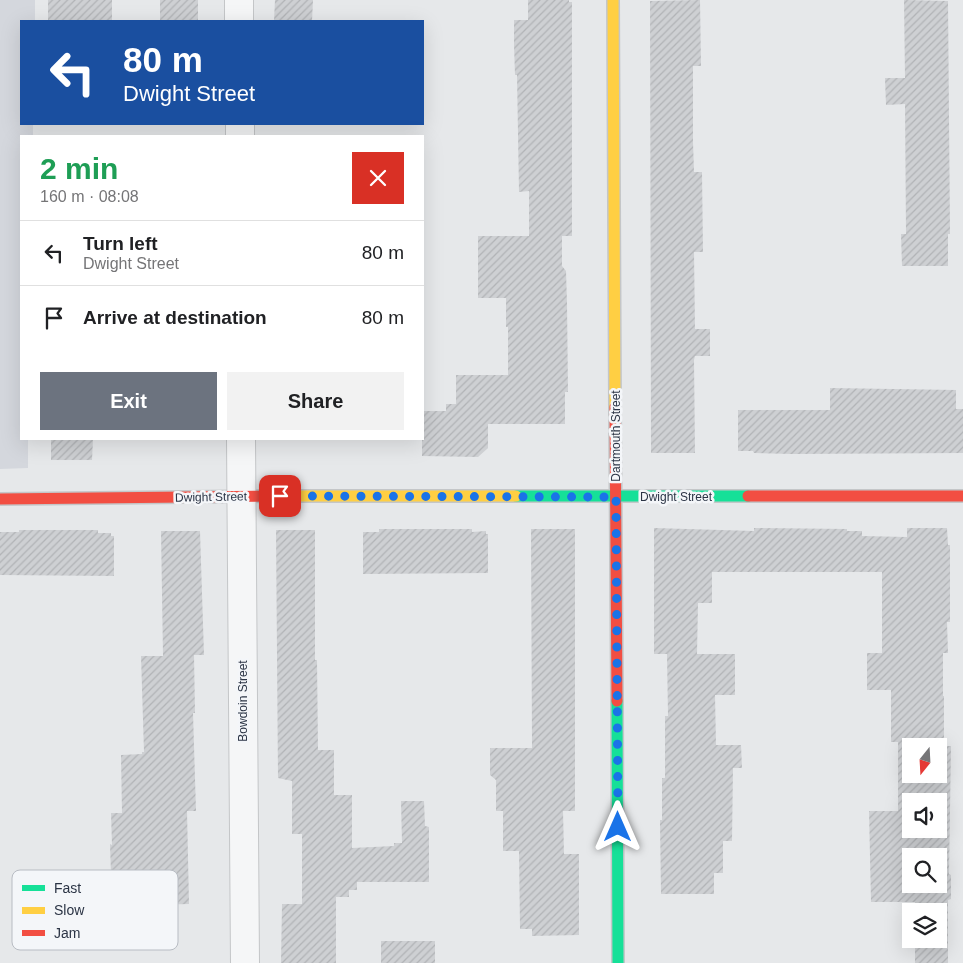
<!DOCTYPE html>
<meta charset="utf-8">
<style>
:root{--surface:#fff;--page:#f2f2f2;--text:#202124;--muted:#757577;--line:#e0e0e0;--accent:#6c737f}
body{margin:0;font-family:Helvetica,sans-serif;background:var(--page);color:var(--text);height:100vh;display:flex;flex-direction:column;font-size:19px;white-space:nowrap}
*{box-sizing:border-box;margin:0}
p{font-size:16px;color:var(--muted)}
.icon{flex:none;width:28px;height:28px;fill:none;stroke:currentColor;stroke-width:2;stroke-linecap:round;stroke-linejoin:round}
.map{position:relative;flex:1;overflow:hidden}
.side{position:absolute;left:20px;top:135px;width:404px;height:305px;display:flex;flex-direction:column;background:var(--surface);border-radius:0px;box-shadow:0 5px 20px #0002}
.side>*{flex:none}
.guide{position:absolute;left:20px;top:20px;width:404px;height:105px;border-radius:0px;box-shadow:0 5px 20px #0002;background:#1a4fa0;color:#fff;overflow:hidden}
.needle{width:32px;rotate:198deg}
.fabs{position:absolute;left:902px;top:738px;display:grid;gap:10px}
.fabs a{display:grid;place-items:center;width:45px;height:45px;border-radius:0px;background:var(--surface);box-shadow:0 5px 20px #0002;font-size:25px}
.pin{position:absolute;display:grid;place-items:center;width:42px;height:42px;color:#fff;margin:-21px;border-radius:10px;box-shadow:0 2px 8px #0006}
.me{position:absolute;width:55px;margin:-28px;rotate:0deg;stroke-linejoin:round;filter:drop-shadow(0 0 4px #0008)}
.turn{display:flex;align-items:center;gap:18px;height:105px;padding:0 20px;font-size:22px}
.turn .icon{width:65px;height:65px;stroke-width:2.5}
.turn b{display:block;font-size:35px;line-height:42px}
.round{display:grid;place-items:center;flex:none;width:52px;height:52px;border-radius:0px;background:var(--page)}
.summary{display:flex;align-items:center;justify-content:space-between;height:85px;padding:0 20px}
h1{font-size:30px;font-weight:800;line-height:38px;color:#1e9e55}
.button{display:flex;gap:10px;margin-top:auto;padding:10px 20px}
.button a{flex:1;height:58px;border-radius:0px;background:var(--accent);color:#fff;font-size:20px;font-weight:800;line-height:58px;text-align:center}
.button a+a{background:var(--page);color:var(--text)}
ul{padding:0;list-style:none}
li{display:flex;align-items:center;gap:15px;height:65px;padding:0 20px;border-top:1px solid var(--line)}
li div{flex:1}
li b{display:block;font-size:19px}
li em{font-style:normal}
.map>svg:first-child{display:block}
.built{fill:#d4d7dd}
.building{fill:url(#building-hatch);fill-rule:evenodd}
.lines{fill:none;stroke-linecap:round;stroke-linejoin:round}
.street-casing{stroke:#c4c6c8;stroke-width:30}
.fast-casing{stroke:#c4c6c8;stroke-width:14}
.slow-casing{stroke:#c4c6c8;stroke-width:14}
.jam-casing{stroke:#c4c6c8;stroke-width:14}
.street{stroke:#f5f6f7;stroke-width:28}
.fast{stroke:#16e098;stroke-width:11}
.slow{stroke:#ffcf43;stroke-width:11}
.jam{stroke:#f24e42;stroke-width:11}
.route{stroke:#1a73e8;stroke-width:9;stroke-dasharray:0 16.2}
.labels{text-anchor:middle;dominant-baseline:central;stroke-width:5;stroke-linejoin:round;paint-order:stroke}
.street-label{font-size:12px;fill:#2b3445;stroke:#f4f6f9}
.key{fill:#f4f6f9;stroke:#b8bcc3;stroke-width:1}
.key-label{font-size:14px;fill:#2b3445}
</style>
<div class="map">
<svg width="963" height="963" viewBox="0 0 963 963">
<defs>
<pattern id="building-hatch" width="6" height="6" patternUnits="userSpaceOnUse" patternTransform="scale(1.25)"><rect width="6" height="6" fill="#ced0d3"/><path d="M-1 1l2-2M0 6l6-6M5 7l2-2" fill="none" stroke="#b1b3b6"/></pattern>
</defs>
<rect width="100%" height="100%" fill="#e6e8ea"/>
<path class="built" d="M0,0H35V21H21V124H33V136H21V439H28V468L0,469Z"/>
<g class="building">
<rect x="48" y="0" width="64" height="21"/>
<rect x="160" y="0" width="38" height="21"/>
<path d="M275,0H313L312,21H274Z"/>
<path d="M528,0H569V2H572V236H562V266L566,271L567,303L568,392H565V424H488V448L478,457L422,456V411H446V404H456V375H508V327H506V298H478V236H529V191L519,192L517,75H515L514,45V20H528Z"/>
<path d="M700,0L701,66H693V142L694,172H702L703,252H694L695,329H710V356H695L694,360L695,453H651L650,1Z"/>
<path d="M904,0L948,1L950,234H948V266H902L901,234H906L905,104L886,105L885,78H905Z"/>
<path d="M830,388L956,390V409H963V453L792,454L754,453L753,451H738V410H830Z"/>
<path d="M51,439H93L92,460H51Z"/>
<path d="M654,528L754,531V528L847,529V531H862V536L907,537V528H947L948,545H950V622H947L948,653H943V696H944V746H951L949,874L951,875V899L948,900V963H915V939H939V911H915V902H871L869,811H898V742H891V690H867V653H882V572H712V603H698L697,654H735V695H715L716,745H741L742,768H733L732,841H723V873H714V894H661L660,820H662V778H665V716H668L667,654H654ZM911,746H939V774H911ZM911,801H939V829H911ZM911,856H939V884H911Z"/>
<path d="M379,529H472V532L486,531V534H488V573L363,574V532H379Z"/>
<path d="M531,529H575V811H563L564,854H579V935L532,936V929H520L519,851H503V811H496V780L490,775V748H532Z"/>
<path d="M19,530H98V533H111V536H114V576L0,575V532H19Z"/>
<path d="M276,530H315V660H317L318,750H334V795H352V848L394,846V843H402L401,801H424L425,826L429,827V882H357V890H349V897H336V963H281L282,904H302V834H292V781L278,778Z"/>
<path d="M161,531H200L204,655H194L195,713H193L196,811H187L189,904L112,906L110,844L112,845L111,813H122L121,755L142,754V752H144L141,656H163Z"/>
<rect x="381" y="941" width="54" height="22"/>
</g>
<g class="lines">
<g class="street-casing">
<g id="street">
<path d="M239,0V21"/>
<path d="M240,124V136"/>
<path d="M241,439L245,963"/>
</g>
</g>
<g class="fast-casing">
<g id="fast">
<path d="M516,496H748"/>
<path d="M617,701L618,963"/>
</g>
</g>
<g class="slow-casing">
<g id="slow">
<path d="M613,0L615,407"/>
<path d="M285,496H516"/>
</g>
</g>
<g class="jam-casing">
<g id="jam">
<path d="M615,407L617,701"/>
<path d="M748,496H963"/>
<path d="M0,499L285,496"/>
</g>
</g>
<use href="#street" class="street"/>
<use href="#fast" class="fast"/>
<use href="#slow" class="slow"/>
<use href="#jam" class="jam"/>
</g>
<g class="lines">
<path class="route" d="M280,496L616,497L618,827"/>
</g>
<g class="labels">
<g class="street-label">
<text transform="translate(616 436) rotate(-90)">Dartmouth Street</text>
<text transform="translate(211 497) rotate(-1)">Dwight Street</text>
<text x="676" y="497">Dwight Street</text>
<text transform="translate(243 701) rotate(-90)">Bowdoin Street</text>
</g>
</g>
<rect x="12" y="870" width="166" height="80" rx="8" class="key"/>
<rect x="22" y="885" width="23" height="6" fill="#16e098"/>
<rect x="22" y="907" width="23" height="7" fill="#ffcf43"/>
<rect x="22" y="930" width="23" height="6" fill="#f24e42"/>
<g class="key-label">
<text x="54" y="893">Fast</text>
<text x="54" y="915">Slow</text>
<text x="54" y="938">Jam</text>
</g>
</svg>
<div class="fabs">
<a><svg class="needle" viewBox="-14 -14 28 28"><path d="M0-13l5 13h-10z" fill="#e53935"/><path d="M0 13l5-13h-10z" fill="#757577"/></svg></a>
<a><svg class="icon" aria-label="sound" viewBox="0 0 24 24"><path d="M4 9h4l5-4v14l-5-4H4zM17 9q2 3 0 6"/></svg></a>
<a><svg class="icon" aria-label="search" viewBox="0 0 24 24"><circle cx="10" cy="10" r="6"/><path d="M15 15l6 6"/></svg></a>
<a><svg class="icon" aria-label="layers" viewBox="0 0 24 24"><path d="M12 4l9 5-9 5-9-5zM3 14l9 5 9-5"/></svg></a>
</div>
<div class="pin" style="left:280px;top:496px;background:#d93025"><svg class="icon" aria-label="arrive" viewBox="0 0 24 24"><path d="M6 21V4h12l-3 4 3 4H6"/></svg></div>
<svg class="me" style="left:618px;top:827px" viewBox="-20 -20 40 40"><path d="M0-17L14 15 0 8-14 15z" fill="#1a73e8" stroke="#fff" stroke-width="4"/></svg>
<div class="guide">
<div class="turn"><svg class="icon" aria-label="left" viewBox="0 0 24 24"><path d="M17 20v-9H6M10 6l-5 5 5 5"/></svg><div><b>80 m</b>Dwight Street</div></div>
</div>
<section class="side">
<div class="summary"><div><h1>2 min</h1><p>160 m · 08:08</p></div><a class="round" style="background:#d93025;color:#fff"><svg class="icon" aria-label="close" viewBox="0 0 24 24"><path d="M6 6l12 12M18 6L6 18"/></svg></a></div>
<ul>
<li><svg class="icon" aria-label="left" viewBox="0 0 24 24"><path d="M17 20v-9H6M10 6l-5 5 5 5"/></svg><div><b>Turn left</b><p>Dwight Street</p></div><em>80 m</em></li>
<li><svg class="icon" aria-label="arrive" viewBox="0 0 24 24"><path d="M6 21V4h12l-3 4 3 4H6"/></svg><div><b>Arrive at destination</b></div><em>80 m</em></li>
</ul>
<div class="button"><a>Exit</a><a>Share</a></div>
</section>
</div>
